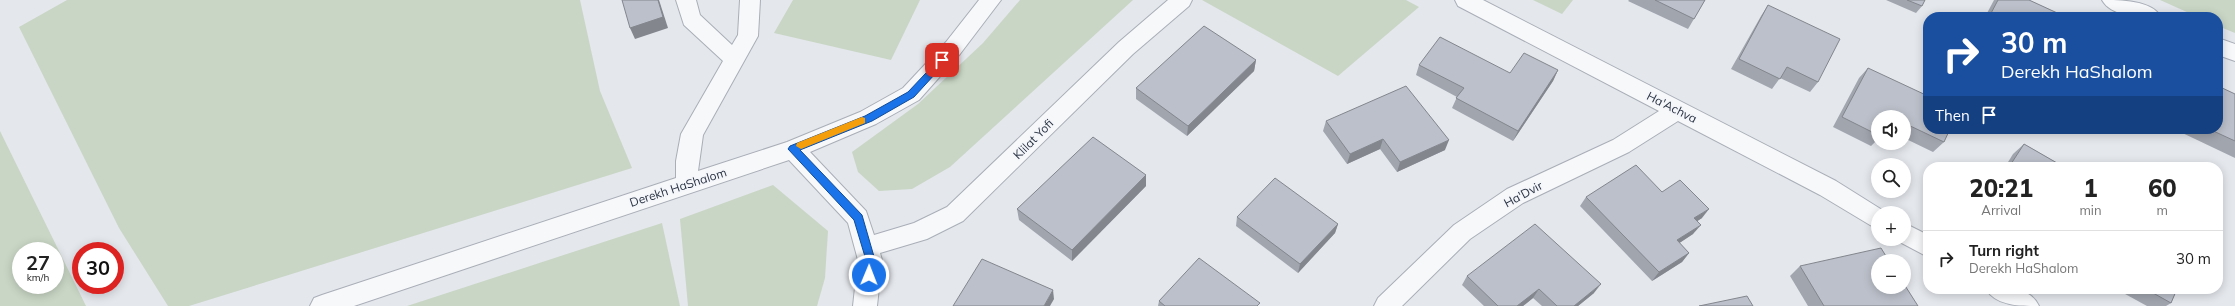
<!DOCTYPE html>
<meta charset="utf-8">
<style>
:root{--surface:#fff;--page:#f2f2f2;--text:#222;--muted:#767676;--line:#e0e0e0}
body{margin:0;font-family:Mulish,sans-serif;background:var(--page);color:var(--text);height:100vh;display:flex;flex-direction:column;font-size:15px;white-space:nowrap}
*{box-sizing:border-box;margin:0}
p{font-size:13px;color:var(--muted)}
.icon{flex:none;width:22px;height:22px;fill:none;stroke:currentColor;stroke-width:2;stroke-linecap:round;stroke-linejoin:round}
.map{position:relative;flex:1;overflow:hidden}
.drawer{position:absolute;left:1923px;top:162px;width:300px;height:132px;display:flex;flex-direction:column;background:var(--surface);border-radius:16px;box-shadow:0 2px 10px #0003}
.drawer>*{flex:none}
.guide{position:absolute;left:1923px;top:12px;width:300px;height:122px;border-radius:16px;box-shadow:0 2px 10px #0003;background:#1a4fa0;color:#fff;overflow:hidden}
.controls{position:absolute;left:1871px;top:110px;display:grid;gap:8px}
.controls a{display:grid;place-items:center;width:40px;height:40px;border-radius:50%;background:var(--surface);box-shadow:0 2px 10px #0003;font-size:20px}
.speed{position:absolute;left:12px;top:242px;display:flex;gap:8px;font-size:20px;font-weight:700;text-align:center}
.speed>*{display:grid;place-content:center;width:52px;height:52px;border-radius:50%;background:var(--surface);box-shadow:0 2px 10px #0003;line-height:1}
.speed small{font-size:10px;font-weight:400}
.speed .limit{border:6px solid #d22;background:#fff;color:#111}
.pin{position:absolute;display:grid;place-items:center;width:34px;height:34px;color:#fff;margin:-17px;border-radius:8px;box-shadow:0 2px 6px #0006}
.me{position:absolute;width:44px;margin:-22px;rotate:1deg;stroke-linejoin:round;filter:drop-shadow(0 0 3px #0008)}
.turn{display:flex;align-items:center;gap:14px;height:84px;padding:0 12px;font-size:18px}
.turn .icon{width:52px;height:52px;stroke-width:2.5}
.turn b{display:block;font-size:28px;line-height:34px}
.then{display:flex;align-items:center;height:38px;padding:0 12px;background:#0003;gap:8px;font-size:15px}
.eta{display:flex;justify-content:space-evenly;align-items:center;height:68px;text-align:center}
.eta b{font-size:24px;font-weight:800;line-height:28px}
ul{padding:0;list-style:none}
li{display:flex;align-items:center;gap:12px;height:56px;padding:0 12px;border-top:1px solid var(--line)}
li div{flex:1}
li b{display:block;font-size:15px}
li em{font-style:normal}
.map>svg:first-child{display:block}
.green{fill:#c9d6c5;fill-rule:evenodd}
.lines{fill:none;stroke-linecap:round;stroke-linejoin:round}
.minor-casing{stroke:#a9aeb7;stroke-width:2}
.minor{fill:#f7f8fa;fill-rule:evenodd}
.wall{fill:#a1a5ae}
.shaded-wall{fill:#83868d}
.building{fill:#bbc0ca;stroke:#83868d}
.route{fill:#1a73e8;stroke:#114b97}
.slow{fill:#f59e0b}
.labels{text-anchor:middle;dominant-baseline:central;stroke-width:3.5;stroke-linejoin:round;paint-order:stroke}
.street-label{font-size:12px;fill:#2b3445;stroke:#f4f6f9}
</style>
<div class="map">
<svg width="2235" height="306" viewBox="0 0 2235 306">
<rect width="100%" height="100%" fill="#e4e7ec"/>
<g class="green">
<path d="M67,0H580L600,91L632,168L189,306H168L119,228L19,27Z"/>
<path d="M793,0H920L891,60L774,33Z"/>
<path d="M1020,0H1133L950,167L912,189L879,191L858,172L852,152L918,104L983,43Z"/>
<path d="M1202,0H1406L1419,7L1338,76Z"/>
<path d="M1533,0H1573L1562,14Z"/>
<path d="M2160,0H2235V33L2218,26V17H2198Z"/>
<path d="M0,131L86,306H0ZM21,251H55V285H21Z"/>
<path d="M773,185L828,231L825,278L817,306H688L680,219Z"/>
<path d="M662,223L680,306H407Z"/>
</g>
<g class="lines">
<g class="minor-casing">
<g id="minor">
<path d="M676,0H696L700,15L732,45L738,35L740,0H760L758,36L703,135L698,171L787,142L860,112L903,88L946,42L979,0H1001L960,54L919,100L876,124L810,152L866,211L874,235L914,223L947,207L1119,42L1168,0H1192L1189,6L1133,54L963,221L927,239L880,253L882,260L877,306H853L858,260L848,223L789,160L354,306H310L314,298L322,295L676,178V161L681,134L723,61L684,25Z"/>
<path d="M1455,0H1483L1836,181L1887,213H1878V228L1870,225L1820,195L1678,121L1629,152L1523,203L1470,239L1402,306H1374L1378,298L1454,225L1507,189L1613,140L1659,111L1458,6Z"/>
<path d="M2102,0C2120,0 2152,0 2161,17C2143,17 2112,18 2102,0Z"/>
<path d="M2218,38L2235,44V61L2218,55Z"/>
<path d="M1904,223L1928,235V257L1896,240L1904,239Z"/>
<path d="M1986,289C2006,289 2029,285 2039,306C2019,306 1996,306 1986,289Z"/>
</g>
</g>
<use href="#minor" class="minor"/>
</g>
<g class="wall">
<path d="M1629,0H1705L1688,29L1628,1Z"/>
<path d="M1886,0H1925L1922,6L1916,13Z"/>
<path d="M1994,0H2029L2066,17H1985Z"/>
<path d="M1768,5L1818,82L1810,92L1780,78L1772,89L1731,69L1761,16Z"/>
<path d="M1256,60L1254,71L1187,136L1136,99V88Z"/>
<path d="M1419,65L1510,73L1558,70L1553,81L1513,141L1452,108L1457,97L1416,75Z"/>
<path d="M1868,68L1944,142L1933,152L1904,138V117H1878V139L1871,146L1833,127L1859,78Z"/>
<path d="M2235,94V158L2174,129H2218Z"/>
<path d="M1326,121L1445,150L1397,172L1380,149L1347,164L1323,131Z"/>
<path d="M2024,144L2064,167H2005L2013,154Z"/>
<path d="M1146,186L1072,261L1019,220L1017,209Z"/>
<path d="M1662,192L1702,218L1697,221L1693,234L1679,243L1689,253L1682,262L1652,281L1580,206L1586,197Z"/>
<path d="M1237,217L1338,224L1335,233L1298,273L1236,226Z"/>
<path d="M1800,266L1918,306H1808L1790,276Z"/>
<path d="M1467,276L1594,293L1578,306H1542L1533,298L1523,306H1484L1462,285Z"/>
<path d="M2116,289H2177L2171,303L2166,306H2147Z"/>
<path d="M1159,301L1259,306H1158Z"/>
</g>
<g class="shaded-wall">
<path d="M658,0H659L668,28L635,39L630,28Z"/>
<path d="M1256,60L1254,71L1187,136L1188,126Z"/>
<path d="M1558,70L1553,81L1513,141L1518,131Z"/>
<path d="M1383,139L1380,149L1347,164L1350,154Z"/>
<path d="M1449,140L1445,150L1397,172L1400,162Z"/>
<path d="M1146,175V186L1072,261V250Z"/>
<path d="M1709,209L1702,218L1687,228L1694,218Z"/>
<path d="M1338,224L1335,233L1298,273L1300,264Z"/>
<path d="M1701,225L1693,234L1669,250L1677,240Z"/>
<path d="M1689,253L1682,262L1652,281L1659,272Z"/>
<path d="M1601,284L1594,293L1578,306H1574Z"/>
<path d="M1539,289L1533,298L1523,306H1517Z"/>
<path d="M1053,290L1054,299L1050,306H1044Z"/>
</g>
<g class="building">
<path d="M622,0H658L663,17L630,28Z"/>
<path d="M1655,0H1705L1694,19Z"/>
<path d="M1907,0H1925L1922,6Z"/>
<path d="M1998,0H2029L2066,17H1989Z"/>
<path d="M1768,5L1840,39L1818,82L1787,67L1780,79L1739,59Z"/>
<path d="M1204,26L1256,60L1188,126L1136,88Z"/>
<path d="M1440,37L1510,73L1524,53L1558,70L1518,131L1456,98L1464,88L1419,65Z"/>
<path d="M1868,68L1928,96V129H1950L1944,142L1904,123V117H1892L1891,116L1890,117H1878V135L1842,117Z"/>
<path d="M1406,86L1449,140L1400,162L1383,139L1350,154L1326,121Z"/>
<path d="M2218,86L2235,94V141L2209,129H2218Z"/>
<path d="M1093,137L1146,175L1072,250L1017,209Z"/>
<path d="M2024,144L2064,167H2009Z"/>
<path d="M1636,165L1662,192L1680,180L1709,209L1694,218L1701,225L1677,240L1689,253L1659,272L1586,197Z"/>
<path d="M1275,178L1338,224L1300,264L1237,217Z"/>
<path d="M1535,224L1601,284L1574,306H1557L1539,289L1517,306H1498L1467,276Z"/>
<path d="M1881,248L1889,261H1878V287H1904V284L1918,306H1824L1800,266Z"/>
<path d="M1199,258L1260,303L1257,306H1165L1159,301Z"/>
<path d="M982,259L1053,290L1044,306H953Z"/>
<path d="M2146,289H2177L2171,303Z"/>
<path d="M1747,296L1753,306H1699Z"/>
</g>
<path class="route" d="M942,56L946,57V62L914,97L872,121L800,150L862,215L875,260L873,275L869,280L864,275L866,260L854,220L788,149L790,146L865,116L908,92Z"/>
<path class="slow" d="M862,117L865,118V123L801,149L796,146L797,143Z"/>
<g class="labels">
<g class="street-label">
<text transform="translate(1672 107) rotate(27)">Ha'Achva</text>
<text transform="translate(1033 139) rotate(-45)">Klilat Yofi</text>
<text transform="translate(678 187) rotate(-18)">Derekh HaShalom</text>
<text transform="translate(1523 194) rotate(-28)">Ha'Dvir</text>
</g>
</g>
</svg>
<div class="controls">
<a><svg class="icon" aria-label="sound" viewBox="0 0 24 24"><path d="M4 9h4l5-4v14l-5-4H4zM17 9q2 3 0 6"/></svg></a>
<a><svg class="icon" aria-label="search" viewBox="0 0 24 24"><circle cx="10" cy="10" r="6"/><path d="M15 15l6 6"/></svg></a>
<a>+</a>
<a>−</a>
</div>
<div class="speed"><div>27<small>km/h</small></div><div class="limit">30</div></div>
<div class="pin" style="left:942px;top:60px;background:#d93025"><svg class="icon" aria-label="arrive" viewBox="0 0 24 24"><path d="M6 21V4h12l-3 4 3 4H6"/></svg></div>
<svg class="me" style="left:869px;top:275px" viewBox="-20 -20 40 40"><circle r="17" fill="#1a73e8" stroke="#fff" stroke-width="3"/><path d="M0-11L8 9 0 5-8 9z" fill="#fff"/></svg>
<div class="guide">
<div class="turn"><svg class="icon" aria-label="right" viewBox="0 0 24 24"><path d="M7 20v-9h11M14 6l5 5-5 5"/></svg><div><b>30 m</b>Derekh HaShalom</div></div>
<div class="then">Then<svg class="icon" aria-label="arrive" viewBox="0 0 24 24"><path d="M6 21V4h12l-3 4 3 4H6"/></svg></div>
</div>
<section class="drawer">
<div class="eta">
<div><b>20:21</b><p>Arrival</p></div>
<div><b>1</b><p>min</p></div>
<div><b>60</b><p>m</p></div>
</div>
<ul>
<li><svg class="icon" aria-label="right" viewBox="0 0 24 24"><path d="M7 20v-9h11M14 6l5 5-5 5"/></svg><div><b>Turn right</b><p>Derekh HaShalom</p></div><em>30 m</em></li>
</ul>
</section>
</div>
